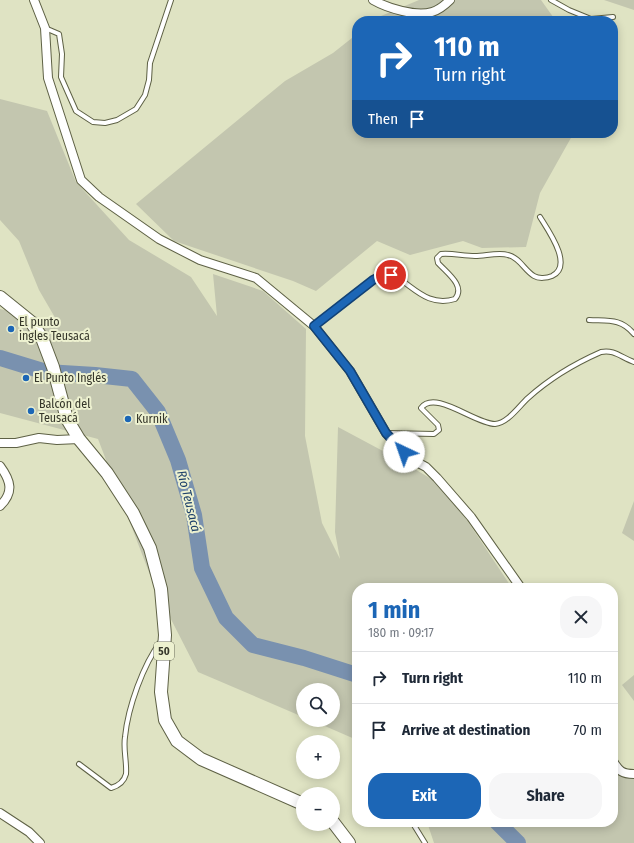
<!DOCTYPE html>
<meta charset="utf-8">
<style>
:root{--surface:#fff;--page:#f6f6f7;--text:#1f2937;--muted:#747a83;--line:#e0e1e3;--accent:#1c66b6}
body{margin:0;font-family:"Fira Sans Condensed",sans-serif;background:var(--page);color:var(--text);height:100vh;display:flex;flex-direction:column;font-size:15px;white-space:nowrap}
*{box-sizing:border-box;margin:0}
p{font-size:13px;color:var(--muted)}
.icon{flex:none;width:22px;height:22px;fill:none;stroke:currentColor;stroke-width:2;stroke-linecap:round;stroke-linejoin:round}
.map{position:relative;flex:1;overflow:hidden}
.sheet{position:absolute;left:352px;top:583px;width:266px;height:244px;display:flex;flex-direction:column;background:var(--surface);border-radius:16px;box-shadow:0 2px 10px #0003}
.sheet>*{flex:none}
.banner{position:absolute;left:352px;top:16px;width:266px;height:122px;border-radius:16px;box-shadow:0 2px 10px #0003;background:#1c66b6;color:#fff;overflow:hidden}
.tools{position:absolute;left:296px;top:683px;display:grid;gap:8px}
.tools a{display:grid;place-items:center;width:44px;height:44px;border-radius:50%;background:var(--surface);box-shadow:0 2px 10px #0003;font-size:20px}
.pin{position:absolute;display:grid;place-items:center;width:34px;height:34px;color:#fff;margin:-17px;border:2px solid #fff;border-radius:50%;box-shadow:0 1px 4px #0007}
.me{position:absolute;width:44px;margin:-22px;rotate:318deg;stroke-linejoin:round;filter:drop-shadow(0 0 3px #0008)}
.turn{display:flex;align-items:center;gap:14px;height:84px;padding:0 16px;font-size:18px}
.turn .icon{width:52px;height:52px;stroke-width:2.5}
.turn b{display:block;font-size:28px;line-height:34px}
.then{display:flex;align-items:center;height:38px;padding:0 16px;background:#0003;gap:8px;font-size:15px}
.round{display:grid;place-items:center;flex:none;width:42px;height:42px;border-radius:16px;background:var(--page)}
.headline{display:flex;align-items:center;justify-content:space-between;height:68px;padding:0 16px}
h1{font-size:24px;font-weight:700;line-height:30px;color:var(--accent)}
.cta{display:flex;gap:8px;margin-top:auto;padding:8px 16px}
.cta a{flex:1;height:46px;border-radius:16px;background:var(--accent);color:#fff;font-size:16px;font-weight:700;line-height:46px;text-align:center}
.cta a+a{background:var(--page);color:var(--text)}
ul{padding:0;list-style:none}
li{display:flex;align-items:center;gap:12px;height:52px;padding:0 16px;border-top:1px solid var(--line)}
li div{flex:1}
li b{display:block;font-size:15px}
li em{font-style:normal}
.map>svg:first-child{display:block}
.green{fill:#c3c6af}
.lines{fill:none;stroke-linecap:round;stroke-linejoin:round}
.river{stroke:#7991af;stroke-width:16}
.lane-casing{stroke:#5e6145;stroke-width:6}
.street-casing{stroke:#5e6145;stroke-width:10}
.primary-casing{stroke:#5e6145;stroke-width:14}
.lane{stroke:#fff;stroke-width:4}
.street{stroke:#fff;stroke-width:8}
.primary{stroke:#fff;stroke-width:12}
.route-casing{stroke:#124276;stroke-width:10}
.route{stroke:#1c66b6;stroke-width:7}
.poi-dot{fill:#1c66b6;stroke:#edf1d0;stroke-width:1.5}
.labels{text-anchor:middle;dominant-baseline:central;stroke-width:4;stroke-linejoin:round;paint-order:stroke}
.shield{fill:#edf1d0;stroke:#6c6e5c;stroke-width:1}
.shield-label{font-size:11px;font-weight:bold;fill:#35362a}
.poi-label{font-size:12px;fill:#35362a;stroke:#edf1d0;text-anchor:start}
.water-label{font-size:13px;font-style:italic;fill:#1d4069;stroke:#edf1d0}
</style>
<div class="map">
<svg width="634" height="843" viewBox="0 0 634 843">
<rect width="100%" height="100%" fill="#dfe3c3"/>
<g class="green">
<path d="M419,0H541L556,21H374L381,16Z"/>
<path d="M604,0H634V10Z"/>
<path d="M357,34V133H572V136L540,193L526,247L482,248L463,241L410,255L377,241L316,291L293,281L174,241L136,204L285,81L333,53Z"/>
<path d="M0,99L47,111L76,182L129,240L191,277L217,316L213,274L263,291L306,329L305,436L322,523L340,559L335,532L338,427L396,458L445,487L512,588H357V740L311,720H333V690H303V717L198,672L155,588L98,439L0,413V309L57,321L39,290L19,241L0,220Z"/>
<path d="M634,501V541L622,533Z"/>
<path d="M634,675V701L622,685Z"/>
<path d="M613,762L621,772L634,773V843H434L427,822H613Z"/>
</g>
<g class="lines">
<g class="river">
<path d="M0,358L46,372L95,375L132,379L158,412L178,460L194,515L202,568L226,618L253,645L304,658L357,675"/>
<path d="M497,822L518,843"/>
</g>
<g class="lane-casing">
<g id="lane">
<path d="M551,0L569,10L591,19L613,17"/>
<path d="M45,28L59,34L62,54L61,77L76,111L93,122L105,123L117,120L136,109L145,95L149,80L150,63L171,0"/>
<path d="M589,320C608,321 621,318 634,334"/>
<path d="M314,326C327,315 369,278 383,275C405,271 420,310 455,299C466,286 447,273 438,263L437,258L441,254C453,253 463,256 475,256C485,256 499,252 508,255C520,258 524,270 534,276C539,279 547,278 552,276C574,266 548,230 540,217"/>
<path d="M386,433L434,434L439,430L438,425L421,408C435,389 475,424 495,424C508,423 519,406 528,398C549,379 576,363 601,352C614,349 622,358 634,362"/>
<path d="M79,764L111,788C118,786 124,782 126,774C127,762 123,749 125,737C128,707 143,665 161,641"/>
<path d="M412,822L425,843"/>
</g>
</g>
<g class="street-casing">
<g id="street">
<path d="M34,0L45,28L48,78L81,180L99,197L159,239L200,260L256,278L314,326L350,371L386,433L409,458L426,467L437,478L471,517L521,588"/>
<path d="M373,0C387,8 416,17 432,12C439,10 445,5 450,0"/>
<path d="M0,443H16L39,438L57,440L79,439"/>
<path d="M0,466C11,481 14,492 0,506"/>
<path d="M613,704V705"/>
<path d="M613,761C619,771 622,774 634,774"/>
<path d="M0,813L29,832L40,843"/>
</g>
</g>
<g class="primary-casing">
<g id="primary">
<path d="M0,297L31,322L42,338L53,367L67,419L79,439L107,473L133,513L150,548L161,589L165,635L161,692L165,720L177,741L201,759L303,804"/>
<path d="M333,822L349,843"/>
</g>
</g>
<use href="#lane" class="lane"/>
<use href="#street" class="street"/>
<use href="#primary" class="primary"/>
</g>
<g class="lines">
<g class="route-casing">
<path id="route" d="M391,275H383L373,280L314,326L350,371L386,433L404,452"/>
</g>
<use href="#route" class="route"/>
</g>
<g class="poi-dot">
<circle cx="11" cy="329" r="4"/>
<circle cx="26" cy="378" r="4"/>
<circle cx="31" cy="411" r="4"/>
<circle cx="128" cy="419" r="4"/>
</g>
<g class="labels">
<rect class="shield" x="154" y="642" width="20" height="18" rx="3"/>
<g class="shield-label">
<text x="164" y="651">50</text>
</g>
<g class="poi-label">
<text x="19" y="322">El punto<tspan x="19" dy="14">ingles Teusacá</tspan></text>
<text x="34" y="378">El Punto Inglés</text>
<text x="39" y="404">Balcón del<tspan x="39" dy="14">Teusacá</tspan></text>
<text x="136" y="419">Kurnik</text>
</g>
<g class="water-label">
<text transform="translate(189 501) rotate(76)">Río Teusacá</text>
</g>
</g>
</svg>
<div class="tools">
<a><svg class="icon" aria-label="search" viewBox="0 0 24 24"><circle cx="10" cy="10" r="6"/><path d="M15 15l6 6"/></svg></a>
<a>+</a>
<a>−</a>
</div>
<div class="pin" style="left:391px;top:275px;background:#d93025"><svg class="icon" aria-label="arrive" viewBox="0 0 24 24"><path d="M6 21V4h12l-3 4 3 4H6"/></svg></div>
<svg class="me" style="left:404px;top:452px" viewBox="-20 -20 40 40"><circle r="19" fill="#fff"/><path d="M0-13L10 11 0 6-10 11z" fill="#1c66b6"/></svg>
<div class="banner">
<div class="turn"><svg class="icon" aria-label="right" viewBox="0 0 24 24"><path d="M7 20v-9h11M14 6l5 5-5 5"/></svg><div><b>110 m</b>Turn right</div></div>
<div class="then">Then<svg class="icon" aria-label="arrive" viewBox="0 0 24 24"><path d="M6 21V4h12l-3 4 3 4H6"/></svg></div>
</div>
<section class="sheet">
<div class="headline"><div><h1>1 min</h1><p>180 m · 09:17</p></div><a class="round"><svg class="icon" aria-label="close" viewBox="0 0 24 24"><path d="M6 6l12 12M18 6L6 18"/></svg></a></div>
<ul>
<li><svg class="icon" aria-label="right" viewBox="0 0 24 24"><path d="M7 20v-9h11M14 6l5 5-5 5"/></svg><div><b>Turn right</b></div><em>110 m</em></li>
<li><svg class="icon" aria-label="arrive" viewBox="0 0 24 24"><path d="M6 21V4h12l-3 4 3 4H6"/></svg><div><b>Arrive at destination</b></div><em>70 m</em></li>
</ul>
<div class="cta"><a>Exit</a><a>Share</a></div>
</section>
</div>
